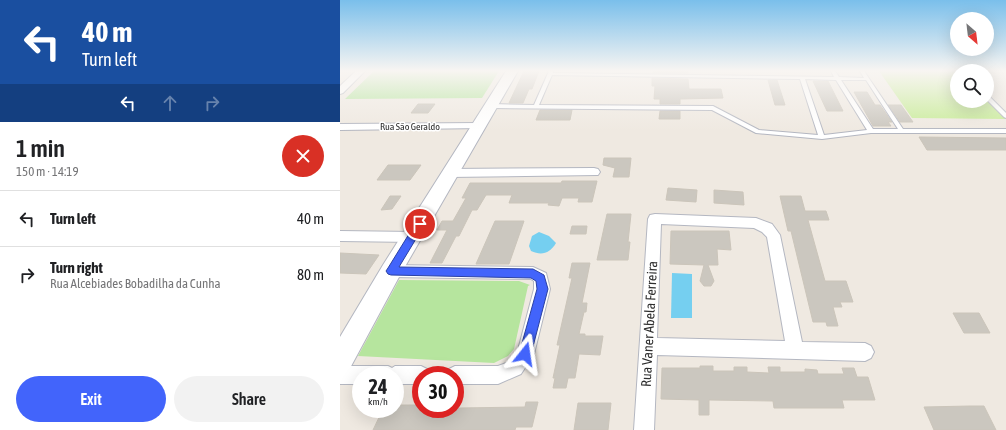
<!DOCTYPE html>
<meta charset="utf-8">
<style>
:root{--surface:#fff;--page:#f2f2f2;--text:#202124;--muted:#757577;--line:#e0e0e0;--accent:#4264fb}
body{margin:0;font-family:"Asap Condensed",sans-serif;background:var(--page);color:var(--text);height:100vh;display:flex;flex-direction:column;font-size:15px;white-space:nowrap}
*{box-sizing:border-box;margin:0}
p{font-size:13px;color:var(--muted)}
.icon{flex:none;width:22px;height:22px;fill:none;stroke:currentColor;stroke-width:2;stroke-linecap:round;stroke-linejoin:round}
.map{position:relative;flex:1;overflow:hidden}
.details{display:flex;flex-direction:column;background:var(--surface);width:340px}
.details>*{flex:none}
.banner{background:#1a4fa0;color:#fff;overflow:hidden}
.needle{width:26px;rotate:152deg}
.tools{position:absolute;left:610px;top:12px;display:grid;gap:8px}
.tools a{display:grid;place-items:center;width:44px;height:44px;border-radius:50%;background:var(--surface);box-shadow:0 4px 16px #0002;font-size:20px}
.speed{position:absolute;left:12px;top:366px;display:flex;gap:8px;font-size:20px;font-weight:700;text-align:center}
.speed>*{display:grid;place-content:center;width:52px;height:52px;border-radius:50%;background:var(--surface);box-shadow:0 4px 16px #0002;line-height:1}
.speed small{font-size:10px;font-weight:400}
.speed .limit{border:6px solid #d22;background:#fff;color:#111}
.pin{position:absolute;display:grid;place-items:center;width:34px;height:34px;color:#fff;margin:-17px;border:2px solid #fff;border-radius:50%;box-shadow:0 1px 4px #0007}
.me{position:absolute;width:44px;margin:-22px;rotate:15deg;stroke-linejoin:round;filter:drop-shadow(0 0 3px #0008)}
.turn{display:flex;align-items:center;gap:14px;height:84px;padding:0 16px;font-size:18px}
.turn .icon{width:52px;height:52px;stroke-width:2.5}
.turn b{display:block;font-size:28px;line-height:34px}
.lanes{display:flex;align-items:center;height:38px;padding:0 16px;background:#0003;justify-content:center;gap:20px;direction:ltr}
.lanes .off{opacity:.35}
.round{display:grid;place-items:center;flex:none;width:42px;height:42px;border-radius:21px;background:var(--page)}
.overview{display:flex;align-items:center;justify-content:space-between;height:68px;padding:0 16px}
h1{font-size:24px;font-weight:600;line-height:30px}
.primary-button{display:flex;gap:8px;margin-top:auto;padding:8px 16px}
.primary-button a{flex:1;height:46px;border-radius:24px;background:var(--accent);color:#fff;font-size:16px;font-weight:600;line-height:46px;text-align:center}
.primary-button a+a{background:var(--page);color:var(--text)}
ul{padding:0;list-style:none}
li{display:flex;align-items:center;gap:12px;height:56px;padding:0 16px;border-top:1px solid var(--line)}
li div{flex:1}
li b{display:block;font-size:15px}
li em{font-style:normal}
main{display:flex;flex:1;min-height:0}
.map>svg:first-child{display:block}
.green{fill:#b6e59e}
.pitch{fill:#c9ec9a}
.water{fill:#75cff0}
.building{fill:#cbc7bf;stroke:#cbc5ba}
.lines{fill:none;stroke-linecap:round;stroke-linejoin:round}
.lane-casing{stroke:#b4b7c1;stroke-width:2}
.street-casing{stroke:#b4b7c1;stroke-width:2}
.secondary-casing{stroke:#b4b7c1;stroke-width:2}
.lane{fill:#fff;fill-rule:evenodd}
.street{fill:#fff;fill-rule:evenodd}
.secondary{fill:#fff;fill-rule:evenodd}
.route{fill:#4264fb;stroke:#2b41a3}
.labels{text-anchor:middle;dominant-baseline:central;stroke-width:3;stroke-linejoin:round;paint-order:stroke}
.far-street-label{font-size:10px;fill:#2e2e2e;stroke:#fff}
.near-street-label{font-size:14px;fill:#2e2e2e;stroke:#fff}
</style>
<main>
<section class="details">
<div class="banner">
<div class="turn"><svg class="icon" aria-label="left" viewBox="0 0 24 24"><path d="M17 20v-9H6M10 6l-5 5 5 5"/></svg><div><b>40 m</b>Turn left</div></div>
<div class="lanes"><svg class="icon" aria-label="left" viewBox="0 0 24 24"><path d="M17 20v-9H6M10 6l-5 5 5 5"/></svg><svg class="icon off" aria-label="ahead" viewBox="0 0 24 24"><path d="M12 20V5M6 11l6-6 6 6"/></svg><svg class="icon off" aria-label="right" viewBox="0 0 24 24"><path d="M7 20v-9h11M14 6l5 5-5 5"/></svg></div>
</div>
<div class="overview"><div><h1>1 min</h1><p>150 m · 14:19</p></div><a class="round" style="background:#d93025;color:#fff"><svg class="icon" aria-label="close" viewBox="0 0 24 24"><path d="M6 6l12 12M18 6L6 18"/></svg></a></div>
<ul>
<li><svg class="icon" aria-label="left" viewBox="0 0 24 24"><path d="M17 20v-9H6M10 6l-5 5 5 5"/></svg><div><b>Turn left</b></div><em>40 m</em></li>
<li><svg class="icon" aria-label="right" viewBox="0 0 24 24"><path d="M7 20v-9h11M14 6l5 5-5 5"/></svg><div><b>Turn right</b><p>Rua Alcebiades Bobadilha da Cunha</p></div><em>80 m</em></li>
</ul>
<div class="primary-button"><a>Exit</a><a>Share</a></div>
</section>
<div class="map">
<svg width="666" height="430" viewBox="0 0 666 430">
<rect width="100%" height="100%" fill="#efe9e1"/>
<g class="green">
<path d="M34,71H159L142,98L5,99Z"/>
<path d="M59,280L179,281L190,285L188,286L174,349L168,356L154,363L18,356Z"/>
</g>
<path class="pitch" d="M539,71H618H617V101L647,100L666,119L572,118Z"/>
<g class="water">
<path d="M199,232L209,236L216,243C210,253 202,256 191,251L189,246L192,236Z"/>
<path d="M332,273L352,274V318H331Z"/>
</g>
<g class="building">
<path d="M184,71H199L192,89H189L183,103H169Z"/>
<rect x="313" y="71" width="35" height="2"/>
<path d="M312,78L348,79L349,89H381L383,98L340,99V104H320V99H314L315,86H312Z"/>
<path d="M428,80H437L445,105H435Z"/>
<path d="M473,81H488L503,111H487Z"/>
<path d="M514,92H527L535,105H540L552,122H548L551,126H533Z"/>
<path d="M78,104H95L88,113H71Z"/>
<path d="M548,105H561L573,122H560Z"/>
<path d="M200,110H232L230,120H196Z"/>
<path d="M320,111H340V119H319Z"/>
<path d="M579,137L666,138V150H587Z"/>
<path d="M264,158H291L289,177H273L275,168L263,165Z"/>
<path d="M48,165H81L70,180H37Z"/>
<path d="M222,181H257L252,202H238L239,198H222L219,206L208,205L209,203H169L172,195H146L137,210H132L119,236H116L102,263H90L107,230H97L102,221H113L126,198H122L130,183H221Z"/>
<path d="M328,188L357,190L356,202L326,200Z"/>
<path d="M374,190L403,192L404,205L374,203Z"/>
<path d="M50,196H61L52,209L41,210Z"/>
<path d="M440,196H461L465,211H486L489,220H468L485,281H506L513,302H500L502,307H493L498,326H487L486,322H473L451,231H448Z"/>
<path d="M267,214H291L288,242H290L288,260H257Z"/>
<path d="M155,221H184L169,264H136Z"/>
<path d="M232,226H247L246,234H230Z"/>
<path d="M331,231H389L391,250L377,249L378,265H368L374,281L371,286H364L360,281L364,265L330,264Z"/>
<path d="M0,253L39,255L26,274L0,273Z"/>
<path d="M232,263H250L242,303H247L246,312H244L239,334H245V336H263L260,355L239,354L235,378H228L226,388H213L215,378H213L220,345H217L232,278H229Z"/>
<path d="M613,313H639L650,333H624Z"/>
<path d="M360,366H373V371H394V367H407V372L429,373L428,367H440V372H465V369L477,370L478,374H504L502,368H514L517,377H528L535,400H502L504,408H434L433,401L369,400V415H359V400L321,399L322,368H360Z"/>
<path d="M186,402H198L192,427H176L175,430H33L43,409H55V405H81V409H118L119,408L185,407Z"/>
<path d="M238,403H271L268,430H234Z"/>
<path d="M630,406H644L656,430H594L584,407Z"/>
</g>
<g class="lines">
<g class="lane-casing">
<g id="lane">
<path d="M209,71H213V73L494,77L491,71H495L499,77L524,78L520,71H524L563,129H666V133H531L482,139L416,133L372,110L152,108L149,106L152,104L194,105ZM212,75L460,79L478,135L419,130L373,106L199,105ZM465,79L496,80L527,130L484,135ZM501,80H526L558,129H533Z"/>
<path d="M647,95L649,96L666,113V118L664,117L647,100Z"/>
</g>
</g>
<g class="street-casing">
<g id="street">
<path d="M16,71H25L3,93L0,94V86Z"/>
<path d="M139,123L144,126L143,128L0,130V124Z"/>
<path d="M254,168L258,169L260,172L258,175L109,177L105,176L103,173L105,170L109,169Z"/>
<path d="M315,214L416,218L432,224L440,235L462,342L525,343L531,346L534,352L531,358L525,361L317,355L314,430H294L308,219L310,215ZM321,224L414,228L422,232L427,237L445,341L317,338Z"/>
<path d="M0,231L73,232L78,233L80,237L78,241L73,242L0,241Z"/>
<path d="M51,265L193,267L206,273L210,289L194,354L181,374L158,384H115V375H106L109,369L115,366H158L169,362L178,350L194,289V281L191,279L51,277L46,275L44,271L46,267Z"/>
<path d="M0,366H48L52,368L55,366H81L87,369L90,375H81V384H55V375H21V384H0Z"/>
</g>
</g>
<g class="secondary-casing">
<path id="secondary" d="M166,71H178L59,277L9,370L0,374V337L43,265Z"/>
</g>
<use href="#lane" class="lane"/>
<use href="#street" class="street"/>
<use href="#secondary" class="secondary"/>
</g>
<linearGradient id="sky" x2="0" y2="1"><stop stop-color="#7abfeb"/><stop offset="0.54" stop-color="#f8f5f2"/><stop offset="1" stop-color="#f8f5f2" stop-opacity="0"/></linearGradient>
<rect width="666" height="131" fill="url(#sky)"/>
<path class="route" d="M80,220L85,224L59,267L193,269L204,275L208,289L190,358L185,360L181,358L179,354L197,289L196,281L191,278L51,275L48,274L46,271L48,268L77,221Z"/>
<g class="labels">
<g class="far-street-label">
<text x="70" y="126">Rua São Geraldo</text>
</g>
<g class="near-street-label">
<text transform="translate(309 324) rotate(-87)">Rua Vaner Abela Ferreira</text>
</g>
</g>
</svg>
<div class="tools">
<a><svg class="needle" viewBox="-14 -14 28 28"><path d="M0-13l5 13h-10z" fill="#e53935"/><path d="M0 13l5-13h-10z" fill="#757577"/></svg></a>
<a><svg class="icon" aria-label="search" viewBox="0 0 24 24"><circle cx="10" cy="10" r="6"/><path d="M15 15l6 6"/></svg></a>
</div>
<div class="speed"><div>24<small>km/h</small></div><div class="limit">30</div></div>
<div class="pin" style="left:80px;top:224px;background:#d93025"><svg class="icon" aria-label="arrive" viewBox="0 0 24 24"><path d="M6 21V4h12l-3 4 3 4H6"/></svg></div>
<svg class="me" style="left:185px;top:354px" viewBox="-20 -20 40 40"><path d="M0-17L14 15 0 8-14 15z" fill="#4264fb" stroke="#fff" stroke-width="4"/></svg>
</div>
</main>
